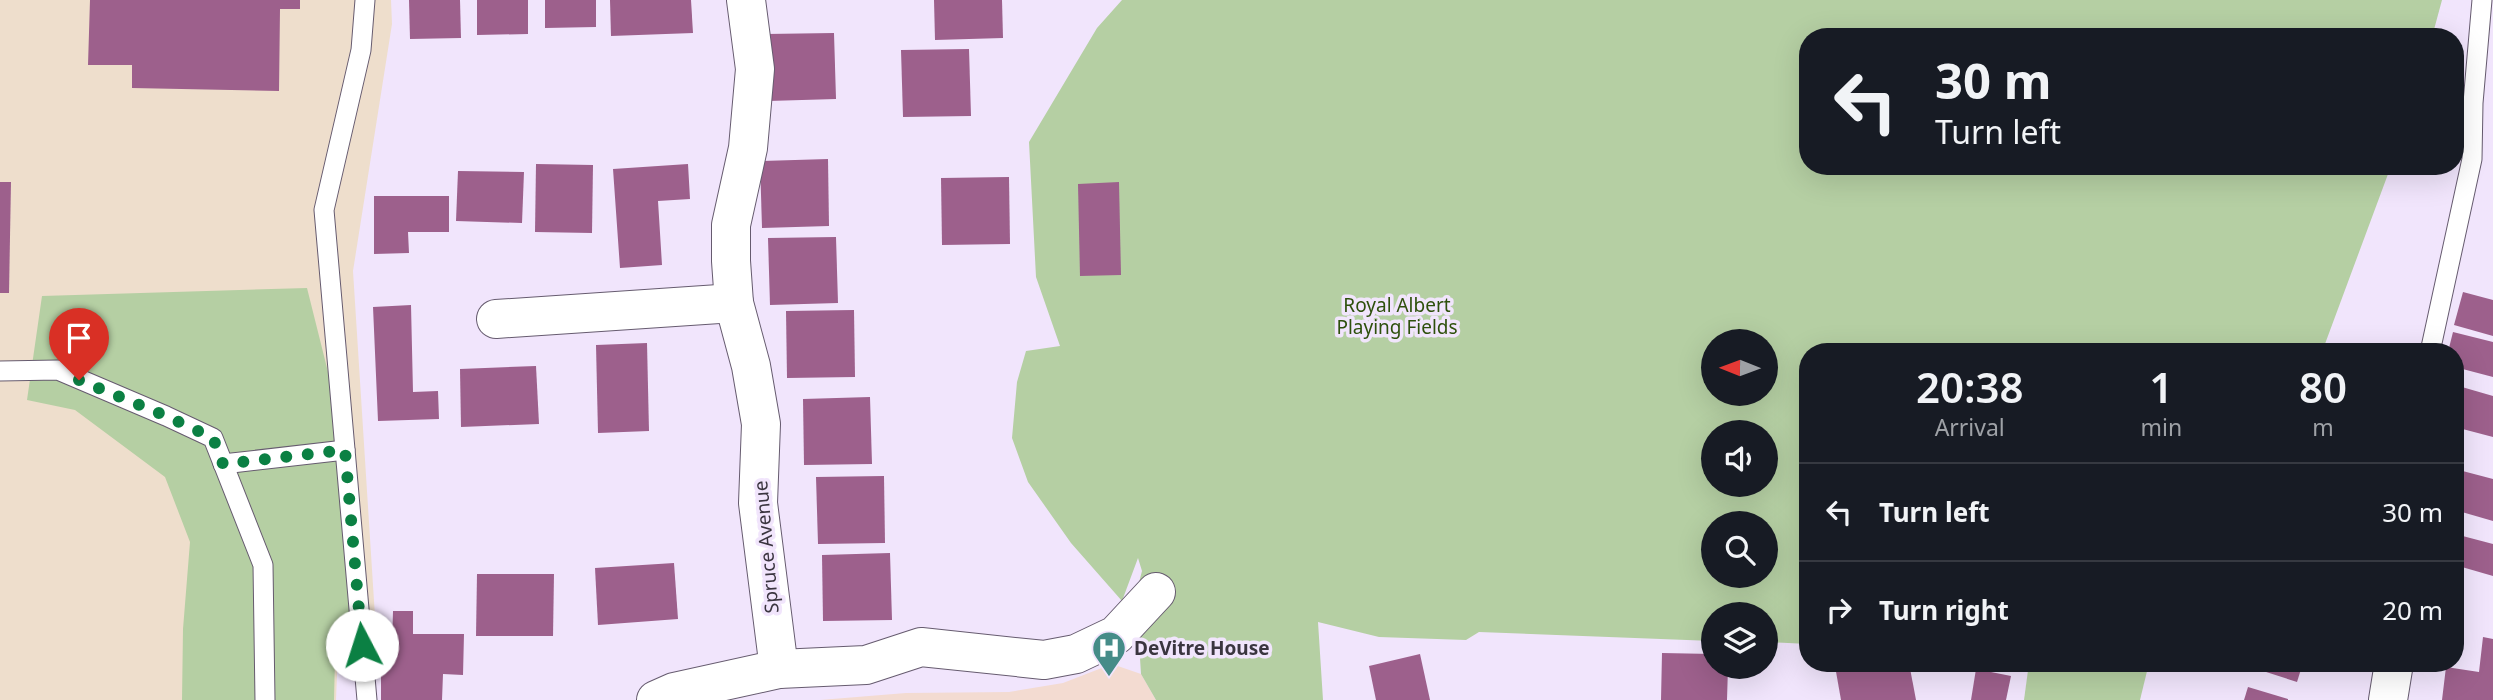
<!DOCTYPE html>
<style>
:root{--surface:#171b24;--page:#20242c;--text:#f1f3f6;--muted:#9ea1a6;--line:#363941}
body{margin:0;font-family:"Noto Sans",sans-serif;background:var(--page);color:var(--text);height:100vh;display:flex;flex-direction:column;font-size:26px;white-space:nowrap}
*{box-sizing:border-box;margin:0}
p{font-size:23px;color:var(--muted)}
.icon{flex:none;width:38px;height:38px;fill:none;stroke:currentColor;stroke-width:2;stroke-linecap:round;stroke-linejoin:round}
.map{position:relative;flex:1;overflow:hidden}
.side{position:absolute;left:1799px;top:343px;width:665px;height:329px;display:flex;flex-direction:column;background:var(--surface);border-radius:28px;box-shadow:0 7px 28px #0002}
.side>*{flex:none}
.guide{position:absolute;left:1799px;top:28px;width:665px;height:147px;border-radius:28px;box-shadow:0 7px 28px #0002;background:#171b24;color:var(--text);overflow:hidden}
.needle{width:46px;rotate:271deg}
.controls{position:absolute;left:1701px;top:329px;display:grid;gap:14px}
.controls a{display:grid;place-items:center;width:77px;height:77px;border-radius:50%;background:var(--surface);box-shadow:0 7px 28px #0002;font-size:35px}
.pin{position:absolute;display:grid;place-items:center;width:60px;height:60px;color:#fff;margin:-72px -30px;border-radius:50% 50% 50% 0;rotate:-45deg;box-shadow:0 0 7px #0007}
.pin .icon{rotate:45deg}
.me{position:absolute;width:77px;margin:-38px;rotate:355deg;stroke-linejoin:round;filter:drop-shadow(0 0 5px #0008)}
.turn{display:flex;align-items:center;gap:24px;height:147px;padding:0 21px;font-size:32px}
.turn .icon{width:91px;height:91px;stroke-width:2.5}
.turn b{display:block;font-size:49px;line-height:60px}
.eta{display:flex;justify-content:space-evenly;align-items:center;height:119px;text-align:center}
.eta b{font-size:42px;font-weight:600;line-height:49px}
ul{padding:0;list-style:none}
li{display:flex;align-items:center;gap:21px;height:98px;padding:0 21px;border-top:2px solid var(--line)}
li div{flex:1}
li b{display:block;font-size:26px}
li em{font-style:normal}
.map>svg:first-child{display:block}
.education{fill:#eedecc}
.medical{fill:#f3dbd1}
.green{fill:#b5cfa3;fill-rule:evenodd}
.building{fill:#9d608c}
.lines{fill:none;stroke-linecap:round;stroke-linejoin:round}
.service-casing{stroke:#665b6f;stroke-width:21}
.minor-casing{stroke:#665b6f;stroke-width:40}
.service{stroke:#fff;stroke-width:19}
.minor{stroke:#fff;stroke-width:38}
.route{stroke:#0b8043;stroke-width:12;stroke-dasharray:0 21.6}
.labels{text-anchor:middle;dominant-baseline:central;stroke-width:7;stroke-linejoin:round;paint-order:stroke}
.park-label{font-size:19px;fill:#2e500c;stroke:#f1e5fc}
.street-label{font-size:19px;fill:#3a353f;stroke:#f1e5fc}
.poi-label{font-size:19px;font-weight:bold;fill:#3a353f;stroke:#f1e5fc;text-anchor:start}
</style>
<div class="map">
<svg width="2493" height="700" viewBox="0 0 2493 700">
<rect width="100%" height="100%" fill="#f1e5fc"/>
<path class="education" d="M0,0H391L392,24L353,271L377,648L338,650L336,700H0Z"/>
<path class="medical" d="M1112,664L1141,674L1156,700H820L906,693L1009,692L1063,683Z"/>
<g class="green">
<path d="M1122,0H2442L2432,37H1808V166H2391L2322,352H1808V644L1766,642V614H1713V641L1479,632L1466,640L1379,637L1318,622L1323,700H1156L1141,674L1136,594L1142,571L1138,558L1122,601L1071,543L1028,482L1012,438L1017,382L1026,351L1060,346L1036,277L1029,142L1097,28ZM1713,341H1766V394H1713ZM1713,432H1766V485H1713ZM1713,523H1766V576H1713Z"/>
<path d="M307,288L331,384L352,632L335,658L334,700H182L183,629L190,542L165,477L75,410L27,400L42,296Z"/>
<path d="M2029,663H2149L2140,700H2024Z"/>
</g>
<g class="building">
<path d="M90,0H300V9H280L279,91L132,88V65H88Z"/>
<path d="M409,0H460L461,38L410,39Z"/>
<path d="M477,0H528V34L477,35Z"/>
<path d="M545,0H596V27L545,28Z"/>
<path d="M610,0H691L693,33L611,36Z"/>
<path d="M934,0H1002L1003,38L935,40Z"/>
<path d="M834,33L836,99L768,101L766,34Z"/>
<path d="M969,49L971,116L903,117L901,50Z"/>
<path d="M828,159L829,226L762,228L760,161Z"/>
<path d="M536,164L593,165L592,233L535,232Z"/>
<path d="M688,164L690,199L658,201L662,265L620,268L613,169Z"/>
<path d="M458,171L524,172L522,223L456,221Z"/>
<path d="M1009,177L1010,244L942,245L941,178Z"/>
<path d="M0,182H11L9,293H0Z"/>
<path d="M1119,182L1121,275L1080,276L1078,184Z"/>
<path d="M374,196H449V232H408L409,253L374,254Z"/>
<path d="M836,237L838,303L770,305L768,238Z"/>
<path d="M2463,292L2493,300V336L2454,325Z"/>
<path d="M411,305L413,392L438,391L439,419L378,421L373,307Z"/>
<path d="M854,310L855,377L787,378L786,311Z"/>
<path d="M2453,332L2493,342V377L2455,367V352H2448Z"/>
<path d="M647,343L649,431L598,433L596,345Z"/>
<path d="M536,366L539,424L461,427L460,369Z"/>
<path d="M2455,385L2493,396V437L2455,427Z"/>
<path d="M870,397L872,464L804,465L803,399Z"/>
<path d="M2455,469L2493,479V521L2455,510Z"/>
<path d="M884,476L885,543L818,544L816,477Z"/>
<path d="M2455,534L2493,544V576L2455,565Z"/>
<path d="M890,553L892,620L823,621L822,555Z"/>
<path d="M674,563L678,619L598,625L595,568Z"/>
<path d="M477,574H554L553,636H476Z"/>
<path d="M393,611H413V634H464L463,675L443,674L442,700H381V645H392Z"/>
<path d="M2483,637L2493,639V700H2442L2446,667L2479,672Z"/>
<path d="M1662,653L1713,654V667H1728L1727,700H1661Z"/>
<path d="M1420,654L1430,700H1376L1369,666Z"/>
<path d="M1852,663H1909L1916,700H1841L1835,666Z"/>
<path d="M2238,663H2303L2297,682Z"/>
<path d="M1976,669L2011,676L2006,700H1971Z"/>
<path d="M2248,687L2288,699V700H2244Z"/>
</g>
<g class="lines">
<g class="service-casing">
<g id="service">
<path d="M365,0L361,50L324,210L367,700"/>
<path d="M2430,352L2472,159L2473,103L2482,0"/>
<path d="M0,371L58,370L166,416L213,438L263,565L265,700"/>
<path d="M223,464L345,450"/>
</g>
</g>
<g class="minor-casing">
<g id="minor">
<path d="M746,0L755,69L748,148L731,225V261L734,303L751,366L761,424L758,503L779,669"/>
<path d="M496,319L734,303"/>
<path d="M656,700L674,692L779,669L866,665L921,647L1044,660L1076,654L1116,635L1156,592"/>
<path d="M2388,700L2394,663"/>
</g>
</g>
<use href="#service" class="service"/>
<use href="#minor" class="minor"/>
</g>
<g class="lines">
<path class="route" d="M79,380L166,416L213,438L223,464L345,450L362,645"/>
</g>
<defs>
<g id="hospital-pin" transform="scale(1.75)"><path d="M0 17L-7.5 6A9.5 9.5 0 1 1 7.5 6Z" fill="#458c88" stroke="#f1e5fc"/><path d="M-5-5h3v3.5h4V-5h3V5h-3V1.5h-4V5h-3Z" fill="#fff"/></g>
</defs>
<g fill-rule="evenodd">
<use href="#hospital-pin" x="1109" y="648"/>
</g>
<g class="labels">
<g class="park-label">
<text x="1397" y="305">Royal Albert<tspan x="1397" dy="22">Playing Fields</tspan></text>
</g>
<g class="street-label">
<text transform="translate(766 547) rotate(-95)">Spruce Avenue</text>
</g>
<g class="poi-label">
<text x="1134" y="648">DeVitre House</text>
</g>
</g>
</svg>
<div class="controls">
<a><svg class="needle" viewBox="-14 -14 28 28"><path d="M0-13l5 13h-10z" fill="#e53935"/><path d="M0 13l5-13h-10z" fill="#9ea1a6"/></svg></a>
<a><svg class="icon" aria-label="sound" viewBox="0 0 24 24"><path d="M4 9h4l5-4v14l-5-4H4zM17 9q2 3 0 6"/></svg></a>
<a><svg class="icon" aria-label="search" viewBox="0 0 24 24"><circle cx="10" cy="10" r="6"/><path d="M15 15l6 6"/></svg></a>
<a><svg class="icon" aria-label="layers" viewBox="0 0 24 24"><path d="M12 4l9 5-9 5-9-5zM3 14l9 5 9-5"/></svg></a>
</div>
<div class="pin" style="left:79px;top:380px;background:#d93025"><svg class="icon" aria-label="arrive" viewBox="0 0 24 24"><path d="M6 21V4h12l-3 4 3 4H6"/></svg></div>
<svg class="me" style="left:362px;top:645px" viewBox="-20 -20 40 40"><circle r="19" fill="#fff"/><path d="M0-13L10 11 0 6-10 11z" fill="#0b8043"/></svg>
<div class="guide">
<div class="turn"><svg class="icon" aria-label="left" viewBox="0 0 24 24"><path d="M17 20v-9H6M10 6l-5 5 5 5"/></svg><div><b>30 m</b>Turn left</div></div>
</div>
<section class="side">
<div class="eta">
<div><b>20:38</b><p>Arrival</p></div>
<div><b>1</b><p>min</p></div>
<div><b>80</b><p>m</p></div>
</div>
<ul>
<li><svg class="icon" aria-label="left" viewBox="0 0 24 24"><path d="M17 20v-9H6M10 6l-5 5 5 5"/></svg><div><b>Turn left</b></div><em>30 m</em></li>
<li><svg class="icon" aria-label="right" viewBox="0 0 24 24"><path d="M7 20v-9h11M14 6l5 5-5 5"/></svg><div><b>Turn right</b></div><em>20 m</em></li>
</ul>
</section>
</div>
